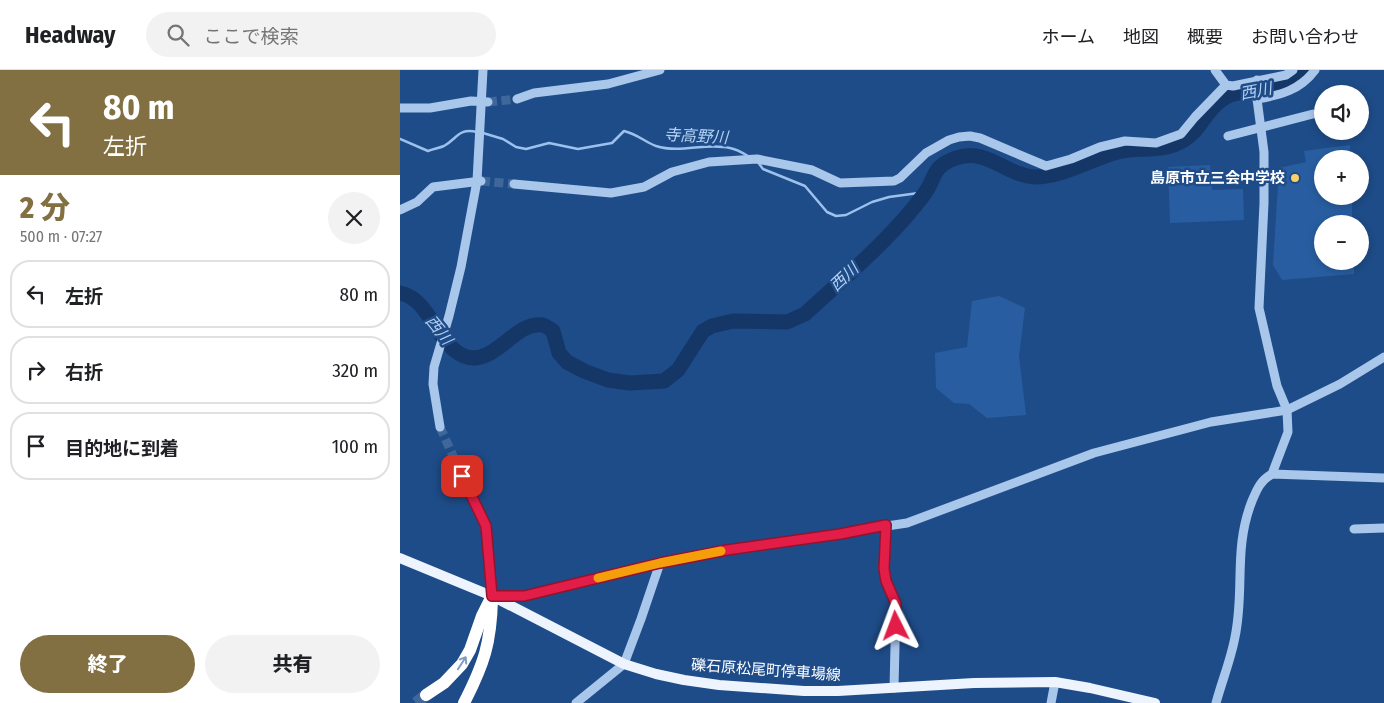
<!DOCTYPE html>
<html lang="ja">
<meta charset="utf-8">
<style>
:root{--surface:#fff;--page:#f2f2f2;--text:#202124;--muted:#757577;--line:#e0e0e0;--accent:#827043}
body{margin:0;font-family:"Fira Sans Condensed","Noto Sans JP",sans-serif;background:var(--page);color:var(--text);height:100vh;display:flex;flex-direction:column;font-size:19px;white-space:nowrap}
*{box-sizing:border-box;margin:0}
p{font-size:16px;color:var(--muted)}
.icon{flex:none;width:28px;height:28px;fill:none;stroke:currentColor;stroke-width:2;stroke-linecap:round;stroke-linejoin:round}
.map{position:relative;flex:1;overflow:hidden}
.panel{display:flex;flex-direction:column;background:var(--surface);width:400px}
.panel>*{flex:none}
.top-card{background:#827043;color:#fff;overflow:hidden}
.buttons{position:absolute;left:914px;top:15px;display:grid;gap:10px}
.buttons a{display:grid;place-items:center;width:55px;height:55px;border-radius:50%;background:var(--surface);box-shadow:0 2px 8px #0003;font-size:25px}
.pin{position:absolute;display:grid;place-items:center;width:42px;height:42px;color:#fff;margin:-21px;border-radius:10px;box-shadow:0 2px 8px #0006}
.me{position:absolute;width:55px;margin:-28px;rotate:357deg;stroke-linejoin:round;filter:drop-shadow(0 0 4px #0008)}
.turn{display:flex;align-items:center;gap:18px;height:105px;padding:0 20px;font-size:22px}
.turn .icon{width:65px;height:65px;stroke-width:2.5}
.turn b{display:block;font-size:35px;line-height:42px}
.round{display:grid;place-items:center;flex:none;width:52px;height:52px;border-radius:26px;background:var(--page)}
.summary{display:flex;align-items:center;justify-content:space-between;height:85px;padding:0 20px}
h1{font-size:30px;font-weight:800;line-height:38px;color:var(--accent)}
.cta{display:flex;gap:10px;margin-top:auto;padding:10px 20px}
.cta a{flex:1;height:58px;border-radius:30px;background:var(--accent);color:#fff;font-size:20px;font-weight:800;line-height:58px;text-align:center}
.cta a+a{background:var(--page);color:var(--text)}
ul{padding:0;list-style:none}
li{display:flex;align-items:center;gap:15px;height:68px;margin:0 10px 8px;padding:0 10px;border:2px solid var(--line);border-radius:20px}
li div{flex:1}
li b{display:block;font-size:19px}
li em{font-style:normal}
header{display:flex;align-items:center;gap:30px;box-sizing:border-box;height:70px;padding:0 25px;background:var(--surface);border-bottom:1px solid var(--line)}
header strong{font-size:24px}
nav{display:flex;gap:28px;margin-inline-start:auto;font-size:18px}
.search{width:350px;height:45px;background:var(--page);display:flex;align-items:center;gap:12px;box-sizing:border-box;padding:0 18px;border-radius:28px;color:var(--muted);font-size:19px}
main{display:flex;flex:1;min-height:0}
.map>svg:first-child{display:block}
.green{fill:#285ea1}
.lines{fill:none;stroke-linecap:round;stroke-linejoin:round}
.stream{stroke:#9cc1ed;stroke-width:2.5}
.river{stroke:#153767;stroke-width:15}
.minor-tunnel{stroke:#40679a;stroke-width:9;stroke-dasharray:9 4.5;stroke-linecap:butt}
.highway-tunnel{stroke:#40679a;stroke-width:12;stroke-dasharray:12 6;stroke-linecap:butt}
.minor{stroke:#a9c6eb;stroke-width:9}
.major{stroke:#edf4fe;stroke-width:10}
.highway{stroke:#fff;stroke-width:12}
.oneway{stroke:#839dbe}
.route-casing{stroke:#92132f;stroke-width:12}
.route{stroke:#e11d48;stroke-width:9}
.slow{stroke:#f59e0b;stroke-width:9}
.poi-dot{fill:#fad068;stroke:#1e4c88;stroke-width:2}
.labels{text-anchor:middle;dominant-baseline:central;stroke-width:5;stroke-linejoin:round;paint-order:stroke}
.poi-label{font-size:15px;font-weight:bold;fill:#fff;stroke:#1e4c88;text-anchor:end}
.street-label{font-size:15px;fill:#fff;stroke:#1e4c88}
.water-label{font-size:16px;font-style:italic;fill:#b4d0f2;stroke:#1e4c88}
</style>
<header>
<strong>Headway</strong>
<div class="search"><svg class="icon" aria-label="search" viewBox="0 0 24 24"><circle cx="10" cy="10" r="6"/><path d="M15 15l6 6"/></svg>ここで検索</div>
<nav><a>ホーム</a><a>地図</a><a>概要</a><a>お問い合わせ</a></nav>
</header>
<main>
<section class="panel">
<div class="top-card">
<div class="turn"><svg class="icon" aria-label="left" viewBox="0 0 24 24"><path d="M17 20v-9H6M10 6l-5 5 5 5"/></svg><div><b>80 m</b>左折</div></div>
</div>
<div class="summary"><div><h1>2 分</h1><p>500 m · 07:27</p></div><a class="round"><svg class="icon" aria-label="close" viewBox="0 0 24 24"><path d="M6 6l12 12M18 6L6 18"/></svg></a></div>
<ul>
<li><svg class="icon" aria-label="left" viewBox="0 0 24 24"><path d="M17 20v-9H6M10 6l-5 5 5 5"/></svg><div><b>左折</b></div><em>80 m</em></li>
<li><svg class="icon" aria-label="right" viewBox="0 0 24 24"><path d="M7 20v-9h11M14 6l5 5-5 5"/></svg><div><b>右折</b></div><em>320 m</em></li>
<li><svg class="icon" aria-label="arrive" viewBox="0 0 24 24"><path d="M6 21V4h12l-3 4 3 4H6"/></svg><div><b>目的地に到着</b></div><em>100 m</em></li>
</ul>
<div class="cta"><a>終了</a><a>共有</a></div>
</section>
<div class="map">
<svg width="984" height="633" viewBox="0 0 984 633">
<rect width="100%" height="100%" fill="#1e4c88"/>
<g class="green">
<path d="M950,75V89H922V126H952V154H922V191H954V204L882,210L873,195L879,98L906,92L904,81Z"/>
<path d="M810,95L812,120L843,119L844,150L770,153L768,97Z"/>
<path d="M599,226L625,238L619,286L626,345L587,348L569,334L554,333L536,318L535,283L567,277L572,231Z"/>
</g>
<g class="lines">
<g class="stream">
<path d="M83,63L103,69L116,77L126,79L149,73L178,79L212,73L224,61C237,64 245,72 256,76C281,84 306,72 330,78C336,79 343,83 348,86"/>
<path d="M0,69L28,81C33,79 39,78 44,76C58,68 58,58 77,62"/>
<path d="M357,91L363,99L405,116L427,142L436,146L446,145L472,132L489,127L526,122"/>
</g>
<path class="river" d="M0,223C31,229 36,275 64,286C94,298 115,250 143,255C146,256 150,259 153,261L159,283L167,292L184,301L208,310L230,313L264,311L278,300L303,261L312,256L333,251L387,252L405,244C444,208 494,166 525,123C537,106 531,97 556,88C588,77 606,106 635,107C663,107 691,89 718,82C740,76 762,84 784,70C801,60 807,37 826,27C832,23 840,23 848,22C861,20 888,17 898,9C901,7 903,3 906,0"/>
<g class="minor-tunnel">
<path d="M88,32L117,29"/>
<path d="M81,111L114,114"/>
<path d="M40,357L62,406"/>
</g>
<path class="highway-tunnel" d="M16,633L26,625"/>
<g class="minor">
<path d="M815,0L826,15L833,16L886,5L893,0"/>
<path d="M857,10V29L864,82V133L859,238L877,316L887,340L888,362L872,404"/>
<path d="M117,29L134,23L208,14L260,0"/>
<path d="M857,29C881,25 900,20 915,0"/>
<path d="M0,38H30L71,31L88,32"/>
<path d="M828,66L913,44"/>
<path d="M114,114L211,123L244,117L272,102L309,92L357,89L412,100L440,113L494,111L500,108L526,83L549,70L559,67L570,66L580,68L646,96L671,89L700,77L725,71L756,73L781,64L795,47L826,15"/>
<path d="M0,140L17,132L33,117L81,111"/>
<path d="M40,357L33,314L34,297L49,246L61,197L77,111L83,0"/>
<path d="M62,406L85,456L92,526H124L260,493L327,480L507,453L694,383L811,352L887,340L940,314L984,287"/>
<path d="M487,455L484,499L486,511L496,534L494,618"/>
<path d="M954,459L984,458"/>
<path d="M176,633L224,594L241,549L260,493"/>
<path d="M651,633L655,612"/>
<path d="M816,633C822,611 831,589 835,567C845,520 833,479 852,431C857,419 860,411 872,404L984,408"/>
</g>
<path class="major" d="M0,488L92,526L224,594L256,604L284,610L319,615L404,621H438L574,613L655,612L690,618L755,633"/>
<g class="highway">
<path d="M26,625L44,613L62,594L70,580L82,546L92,526"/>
<path d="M64,633C84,594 91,573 92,529"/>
</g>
</g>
<defs><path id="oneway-shaft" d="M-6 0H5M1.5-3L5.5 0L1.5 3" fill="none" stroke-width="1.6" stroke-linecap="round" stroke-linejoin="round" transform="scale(1.25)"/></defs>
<use class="oneway" href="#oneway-shaft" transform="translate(62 593) rotate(-57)"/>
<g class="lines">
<g class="route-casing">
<path id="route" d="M62,406L86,456L92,526H124L260,493L327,480L440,464L486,455L484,499L486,511L496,534V556"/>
</g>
<use href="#route" class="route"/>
<path class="slow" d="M198,508L260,493L321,481"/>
</g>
<circle class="poi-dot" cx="895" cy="108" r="5"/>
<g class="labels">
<g class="poi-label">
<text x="885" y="108">島原市立三会中学校</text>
</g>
<g class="street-label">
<text transform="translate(366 600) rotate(4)">礫石原松尾町停車場線</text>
</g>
<g class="water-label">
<text transform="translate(856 21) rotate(-11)">西川</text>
<text transform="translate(296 66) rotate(3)">寺高野川</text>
<text transform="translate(444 207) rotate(-43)">西川</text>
<text transform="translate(39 260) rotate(51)">西川</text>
</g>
</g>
</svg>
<div class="buttons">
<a><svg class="icon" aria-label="sound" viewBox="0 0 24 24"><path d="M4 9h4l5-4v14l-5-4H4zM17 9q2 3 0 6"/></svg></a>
<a>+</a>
<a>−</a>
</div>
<div class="pin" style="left:62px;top:406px;background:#d93025"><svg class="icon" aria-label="arrive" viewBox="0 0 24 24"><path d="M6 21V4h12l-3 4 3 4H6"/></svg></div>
<svg class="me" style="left:496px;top:556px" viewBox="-20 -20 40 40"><path d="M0-17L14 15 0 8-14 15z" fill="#e11d48" stroke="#fff" stroke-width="4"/></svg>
</div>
</main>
